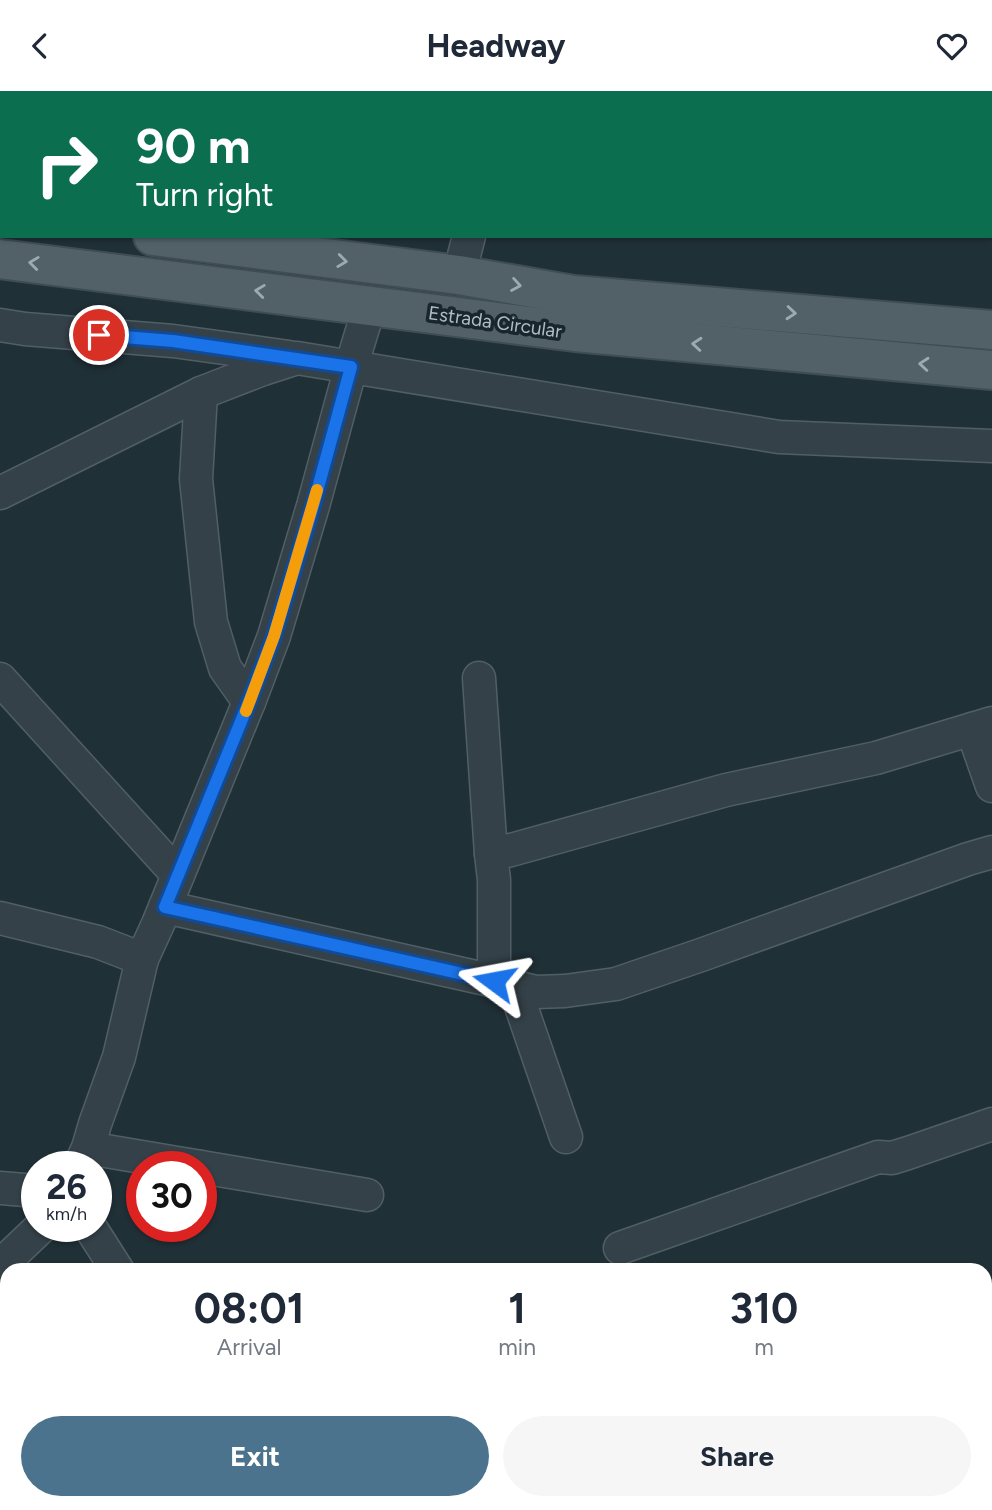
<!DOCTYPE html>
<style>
:root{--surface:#fff;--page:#f6f6f7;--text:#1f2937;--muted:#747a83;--accent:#4b738d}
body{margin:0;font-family:Figtree,sans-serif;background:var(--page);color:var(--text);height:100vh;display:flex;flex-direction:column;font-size:26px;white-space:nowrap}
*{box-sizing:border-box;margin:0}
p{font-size:23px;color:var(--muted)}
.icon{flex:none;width:38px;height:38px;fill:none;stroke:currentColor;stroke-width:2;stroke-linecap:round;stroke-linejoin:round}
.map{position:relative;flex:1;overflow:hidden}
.panel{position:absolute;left:0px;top:1172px;width:992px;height:247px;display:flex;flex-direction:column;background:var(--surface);border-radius:21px 21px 0 0;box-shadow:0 2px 5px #0004}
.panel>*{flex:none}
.guide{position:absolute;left:0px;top:0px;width:992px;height:147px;box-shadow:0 2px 5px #0004;background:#0b6e4f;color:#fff;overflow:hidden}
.speed{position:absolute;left:21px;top:1060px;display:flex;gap:14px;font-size:35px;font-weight:700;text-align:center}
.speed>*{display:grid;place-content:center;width:91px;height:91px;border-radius:50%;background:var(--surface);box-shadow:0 2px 5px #0004;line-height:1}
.speed small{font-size:18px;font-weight:400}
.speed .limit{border:10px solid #d22;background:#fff;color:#111}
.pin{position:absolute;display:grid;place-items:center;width:60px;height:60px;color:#fff;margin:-30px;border:4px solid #fff;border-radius:50%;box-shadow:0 2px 7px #0007}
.me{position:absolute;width:77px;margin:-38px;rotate:283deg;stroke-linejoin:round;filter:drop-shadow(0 0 5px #0008)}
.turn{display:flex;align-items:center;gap:24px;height:147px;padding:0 21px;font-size:32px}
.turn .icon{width:91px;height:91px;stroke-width:2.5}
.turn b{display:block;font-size:49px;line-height:60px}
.eta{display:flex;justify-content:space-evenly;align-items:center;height:119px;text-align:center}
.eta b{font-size:42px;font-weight:700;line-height:49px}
.button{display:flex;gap:14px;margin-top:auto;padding:14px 21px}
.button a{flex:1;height:80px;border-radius:42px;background:var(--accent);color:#fff;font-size:28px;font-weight:700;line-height:80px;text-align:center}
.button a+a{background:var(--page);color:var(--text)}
header{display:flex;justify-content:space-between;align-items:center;height:91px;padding:0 21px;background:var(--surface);font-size:32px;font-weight:700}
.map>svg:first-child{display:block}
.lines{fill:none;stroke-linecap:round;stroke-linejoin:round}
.minor-casing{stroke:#515f65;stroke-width:35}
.major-casing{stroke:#404d54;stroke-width:42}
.minor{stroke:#344148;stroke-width:32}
.major{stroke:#526168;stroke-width:38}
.oneway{stroke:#9cabb2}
.route-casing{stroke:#114b97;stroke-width:18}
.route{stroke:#1a73e8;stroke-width:12}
.slow{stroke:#f59e0b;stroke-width:12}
.labels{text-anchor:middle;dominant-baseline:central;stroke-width:7;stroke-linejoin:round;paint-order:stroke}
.street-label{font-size:19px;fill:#aebdc4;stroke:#19262c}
</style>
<header><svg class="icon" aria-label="back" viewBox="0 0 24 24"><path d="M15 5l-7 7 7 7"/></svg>Headway<svg class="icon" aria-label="heart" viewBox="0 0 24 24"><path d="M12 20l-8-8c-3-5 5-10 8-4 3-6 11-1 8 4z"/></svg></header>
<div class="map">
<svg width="992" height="1419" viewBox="0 0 992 1419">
<rect width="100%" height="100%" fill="#203037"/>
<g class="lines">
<g class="minor-casing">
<g id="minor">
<path d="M445,0L450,2"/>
<path d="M508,2L509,0"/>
<path d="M969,2L974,0"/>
<path d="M0,78L2,79"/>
<path d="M459,184L469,145"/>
<path d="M0,234L25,238L173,250L289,266"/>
<path d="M201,302L196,388L211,531L225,577L249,611"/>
<path d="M0,402L201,302L263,278L297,267L779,346L992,355"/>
<path d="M479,587L491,763"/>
<path d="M0,588L178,784"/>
<path d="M972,638L992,695"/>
<path d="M165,816L494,890L535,901L565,900L616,893L701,864L968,768L992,761"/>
<path d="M0,827L98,851L142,868"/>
<path d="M494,890V789L491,763L511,759L726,699L876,667L992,632"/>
<path d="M514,895L566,1046"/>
<path d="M88,1057L201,1076"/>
<path d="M79,1076L88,1057L95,1033L119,966L142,868L158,833L249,611L274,545L313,415L351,276L370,214"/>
<path d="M201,1076L367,1104"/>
<path d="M0,1097L37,1100"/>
<path d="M90,1136L118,1180"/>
<path d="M620,1157L878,1066L892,1067L908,1062L992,1033"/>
<path d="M0,1175L41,1136"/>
<path d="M0,1202L7,1217"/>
<path d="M101,1412L105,1419"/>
<path d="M286,1412L294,1419"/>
</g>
</g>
<g class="major-casing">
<g id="major">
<path d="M0,126H2"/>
<path d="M153,145L459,184L573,204L992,239"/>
<path d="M0,168L575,241L992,279"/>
</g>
</g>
<use href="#minor" class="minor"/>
<use href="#major" class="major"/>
</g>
<defs><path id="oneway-chevron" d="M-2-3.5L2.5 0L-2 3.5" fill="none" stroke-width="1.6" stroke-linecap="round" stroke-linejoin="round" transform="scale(1.75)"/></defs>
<g class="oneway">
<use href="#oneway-chevron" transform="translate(342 170) rotate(7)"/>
<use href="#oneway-chevron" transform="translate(34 172) rotate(-173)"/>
<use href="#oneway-chevron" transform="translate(516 194) rotate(10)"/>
<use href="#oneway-chevron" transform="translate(260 200) rotate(-173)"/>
<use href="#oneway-chevron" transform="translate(791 222) rotate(5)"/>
<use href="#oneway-chevron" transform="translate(697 253) rotate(-175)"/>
<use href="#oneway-chevron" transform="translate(924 273) rotate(-175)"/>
</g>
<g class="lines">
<g class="route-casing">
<path id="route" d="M99,244L173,250L351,276L313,415L274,545L249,611L165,816L494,890"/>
</g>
<use href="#route" class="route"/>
<path class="slow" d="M246,620L274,545L317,399"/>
</g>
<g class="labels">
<g class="street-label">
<text transform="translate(495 231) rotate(8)">Estrada Circular</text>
</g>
</g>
</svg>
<div class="speed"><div>26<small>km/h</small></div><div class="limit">30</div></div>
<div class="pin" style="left:99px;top:244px;background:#d93025"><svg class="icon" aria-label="arrive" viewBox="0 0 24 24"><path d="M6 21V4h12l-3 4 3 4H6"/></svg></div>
<svg class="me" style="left:494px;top:890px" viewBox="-20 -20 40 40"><path d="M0-17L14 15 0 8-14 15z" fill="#1a73e8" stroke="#fff" stroke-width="4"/></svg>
<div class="guide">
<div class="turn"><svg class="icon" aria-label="right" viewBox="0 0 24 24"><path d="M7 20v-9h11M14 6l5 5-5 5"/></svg><div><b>90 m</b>Turn right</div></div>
</div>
<section class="panel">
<div class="eta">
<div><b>08:01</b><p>Arrival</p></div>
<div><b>1</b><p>min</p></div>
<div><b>310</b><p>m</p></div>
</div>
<div class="button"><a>Exit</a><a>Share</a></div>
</section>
</div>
